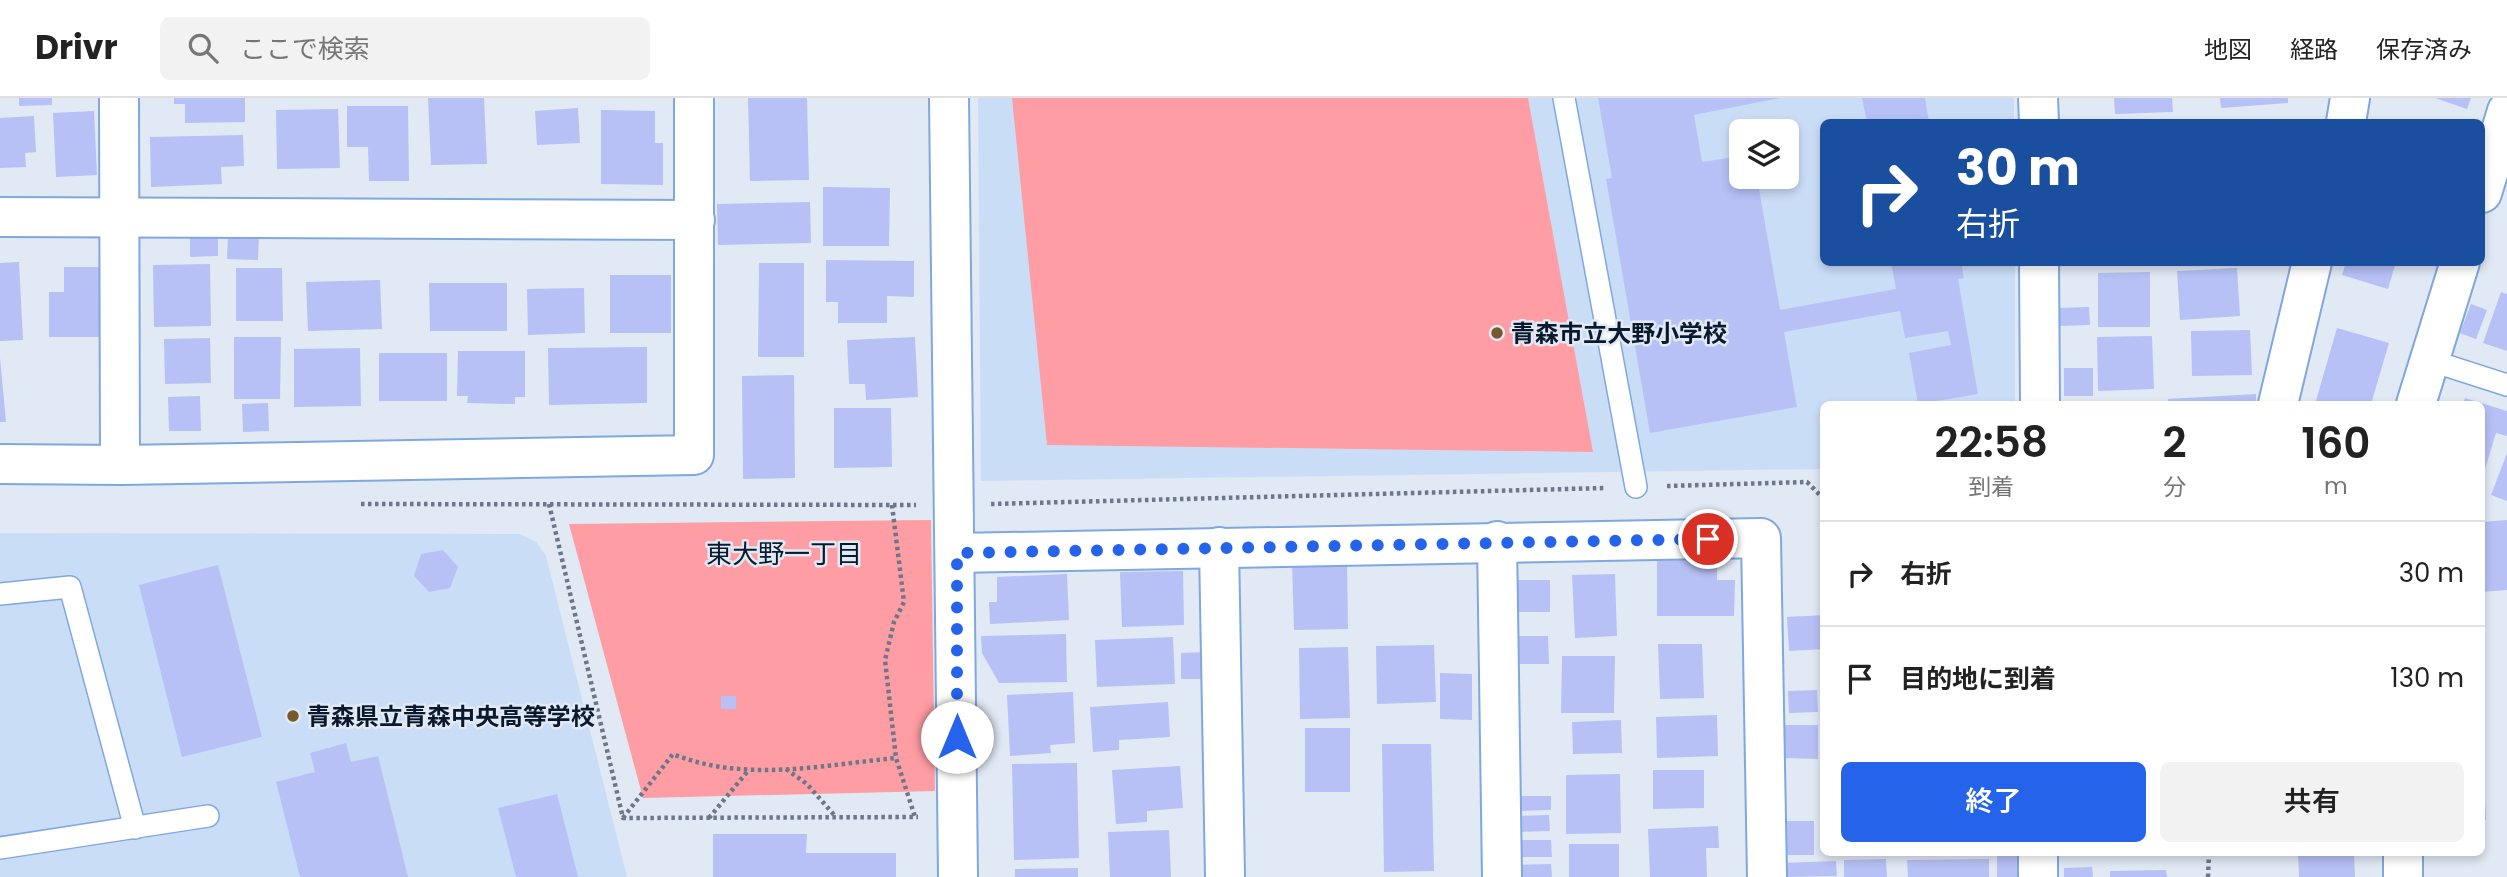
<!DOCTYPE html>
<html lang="ja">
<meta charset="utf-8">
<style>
:root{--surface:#fff;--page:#f2f2f2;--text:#222;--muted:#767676;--line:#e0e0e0;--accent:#2563eb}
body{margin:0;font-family:Poppins,"Noto Sans JP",sans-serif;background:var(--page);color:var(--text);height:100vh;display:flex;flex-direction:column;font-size:26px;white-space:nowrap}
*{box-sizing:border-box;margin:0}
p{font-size:23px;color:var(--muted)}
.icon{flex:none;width:38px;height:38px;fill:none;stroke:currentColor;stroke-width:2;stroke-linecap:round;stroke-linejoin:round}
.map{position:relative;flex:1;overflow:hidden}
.panel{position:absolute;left:1820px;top:303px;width:665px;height:455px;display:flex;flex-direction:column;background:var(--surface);border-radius:10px;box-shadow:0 4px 10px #0003}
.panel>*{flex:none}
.guide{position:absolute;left:1820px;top:21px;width:665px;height:147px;border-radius:10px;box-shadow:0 4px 10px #0003;background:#1a4fa0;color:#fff;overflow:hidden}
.buttons{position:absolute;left:1729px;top:21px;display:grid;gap:14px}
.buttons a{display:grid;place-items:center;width:70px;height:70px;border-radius:10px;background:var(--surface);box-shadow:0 4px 10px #0003;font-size:35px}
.pin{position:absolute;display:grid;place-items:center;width:60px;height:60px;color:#fff;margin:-30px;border:4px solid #fff;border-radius:50%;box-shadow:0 2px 7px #0007}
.me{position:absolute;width:77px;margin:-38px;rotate:0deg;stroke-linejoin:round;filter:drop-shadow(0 0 5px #0008)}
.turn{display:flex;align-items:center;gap:24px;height:147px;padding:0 21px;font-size:32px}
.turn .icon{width:91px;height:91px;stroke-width:2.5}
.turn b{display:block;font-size:49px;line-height:60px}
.eta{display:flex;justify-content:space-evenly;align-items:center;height:119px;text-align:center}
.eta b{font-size:42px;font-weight:600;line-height:49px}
.primary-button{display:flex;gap:14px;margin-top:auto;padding:14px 21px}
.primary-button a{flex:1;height:80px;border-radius:10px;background:var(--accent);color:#fff;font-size:28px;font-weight:600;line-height:80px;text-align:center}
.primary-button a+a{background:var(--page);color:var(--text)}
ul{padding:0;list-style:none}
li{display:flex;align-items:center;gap:21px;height:105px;padding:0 21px;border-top:2px solid var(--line)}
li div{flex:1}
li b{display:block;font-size:26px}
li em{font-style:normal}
header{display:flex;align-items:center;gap:42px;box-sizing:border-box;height:98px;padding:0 35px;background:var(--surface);border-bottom:2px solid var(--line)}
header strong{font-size:33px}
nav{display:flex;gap:38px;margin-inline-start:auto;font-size:24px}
.search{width:490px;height:63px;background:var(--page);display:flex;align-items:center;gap:18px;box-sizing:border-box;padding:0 24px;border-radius:10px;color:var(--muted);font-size:26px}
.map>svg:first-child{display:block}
.built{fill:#caddf7;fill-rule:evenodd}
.green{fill:#fe9da3}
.building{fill:#b7c1f5}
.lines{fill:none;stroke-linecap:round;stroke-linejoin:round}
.service-casing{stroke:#7fa8de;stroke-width:24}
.minor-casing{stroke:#7fa8de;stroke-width:42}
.path{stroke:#6c7888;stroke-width:4.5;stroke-dasharray:3.5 3.5;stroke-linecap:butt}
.service{stroke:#fff;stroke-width:21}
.minor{stroke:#fff;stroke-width:38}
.route{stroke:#2563eb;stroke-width:12;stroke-dasharray:0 21.6}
.poi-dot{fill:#77592d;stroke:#e0e9f4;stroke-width:2.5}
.labels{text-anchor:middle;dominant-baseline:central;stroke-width:5;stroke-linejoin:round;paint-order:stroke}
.poi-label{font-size:24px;font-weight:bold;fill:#0a192e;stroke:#e0e9f4;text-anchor:start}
.neighbourhood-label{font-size:26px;fill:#0a192e;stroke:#e0e9f4}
</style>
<header>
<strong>Drivr</strong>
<div class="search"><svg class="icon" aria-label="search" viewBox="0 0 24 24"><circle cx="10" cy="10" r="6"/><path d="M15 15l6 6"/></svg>ここで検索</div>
<nav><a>地図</a><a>経路</a><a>保存済み</a></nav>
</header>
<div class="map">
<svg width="2507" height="779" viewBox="0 0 2507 779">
<rect width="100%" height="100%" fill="#e0e9f4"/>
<g class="built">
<path d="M978,0H2014V24H1824V164L2015,165V306H1824L1823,371L981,383ZM1741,33H1787V79H1741Z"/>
<path d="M0,435L520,436L536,444L546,458L627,779H0Z"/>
</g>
<g class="green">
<path d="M1012,0H1528L1593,354L1047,347Z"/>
<path d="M931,422L935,693L643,700L569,426Z"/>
</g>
<g class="building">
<path d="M19,0H52V7L19,8Z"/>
<path d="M174,0H245V24L185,25V6H174Z"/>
<path d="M428,0H484L487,66L431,67Z"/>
<path d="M748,0H807L809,82L750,83Z"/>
<path d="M1598,0H1780L1694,17L1702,64L1741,58V79H1757L1780,212L1896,191L1891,164H1961L1964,180L1958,181L1978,296L1918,306L1909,255L1951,247L1948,233L1905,240L1900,213L1784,234L1797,309L1650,335L1606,81L1612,80Z"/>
<path d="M1862,0H1925L1929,24H1867Z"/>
<path d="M2114,0H2172L2173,14L2115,16Z"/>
<path d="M2220,0H2288V5L2221,10Z"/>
<path d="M2435,0H2471L2467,11Z"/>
<path d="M347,8H408L409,83H369L368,49H347Z"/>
<path d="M578,10L580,45L537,47L535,13Z"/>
<path d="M338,11L340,70L277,71L276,12Z"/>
<path d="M601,12L655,13V45H663V87L601,86Z"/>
<path d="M94,13L97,77L56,79L53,15Z"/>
<path d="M34,18L36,54L25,55L26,69L0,70V20Z"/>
<path d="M243,37L244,68L221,69L222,86L151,89L150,39Z"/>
<path d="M823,89L890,90L889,148H823Z"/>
<path d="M810,104L811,145L718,147L717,106Z"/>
<path d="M228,136L259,137L258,162L227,161Z"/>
<path d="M190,138H218V158L190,159Z"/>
<path d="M826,162L914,163V199L887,198V225H838V204H826Z"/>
<path d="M19,164L23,242L0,243V165Z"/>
<path d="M2346,164H2396L2388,191L2342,177Z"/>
<path d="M759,165H804V259H758Z"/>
<path d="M210,166L211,228L154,229L153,167Z"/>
<path d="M64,169H103V239H49V194H64Z"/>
<path d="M236,170H282L283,223H236Z"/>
<path d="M2237,170L2240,218L2180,222L2177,173Z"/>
<path d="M2150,174V229H2098V175Z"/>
<rect x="610" y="177" width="61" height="58"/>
<path d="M380,182L382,231L308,233L306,184Z"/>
<path d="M429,185H507V233H430Z"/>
<path d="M584,190L585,235L528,237L527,191Z"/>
<path d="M2501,194L2507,196V253L2483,245Z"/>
<path d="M2471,206L2487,212L2476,241L2460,235Z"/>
<path d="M2089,209L2090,227L2058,228L2057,210Z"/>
<path d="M2337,230L2389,245L2371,306H2315Z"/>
<path d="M2250,232L2252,277L2192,278L2191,233Z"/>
<path d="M2152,238L2154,291L2098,293L2097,239Z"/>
<path d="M234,239H281L280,301H234Z"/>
<path d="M915,239L918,299L866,302L865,286H849L847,242Z"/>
<path d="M210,240L211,285L165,286L164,241Z"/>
<path d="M647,249V305L549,307L548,250Z"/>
<path d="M360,250L361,308L294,309V251Z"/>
<path d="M458,253H525V299H515V306L467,305L468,298H457Z"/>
<rect x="379" y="255" width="68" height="48"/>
<path d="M0,260L6,324H0Z"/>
<rect x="2064" y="270" width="29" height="28"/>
<path d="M794,277L795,380L743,381L742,278Z"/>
<path d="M2256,296V306H2168V301Z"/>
<path d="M200,298L201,333H169L168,299Z"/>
<path d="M2465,300L2507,313V338L2496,335L2482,381V306H2463Z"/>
<path d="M268,305L269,333L243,334L242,306Z"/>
<path d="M834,310H891L892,369L834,370Z"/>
<path d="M2507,355V403L2491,397Z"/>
<path d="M2507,422V492L2482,494V424Z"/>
<path d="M443,452L458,469L450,490L429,494L414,478L421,456Z"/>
<path d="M1347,462L1348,531L1294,532L1292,463Z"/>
<path d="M1657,462H1717V482H1735L1734,518H1657Z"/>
<path d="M218,467L262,639L182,659L139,487Z"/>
<path d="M1183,473L1184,527L1122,529L1120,474Z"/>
<path d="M1067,476L1069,522L990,526L989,504H997V479Z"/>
<path d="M1615,476L1617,538L1575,540L1572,477Z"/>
<rect x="1518" y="482" width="32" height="32"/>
<path d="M1824,517V551L1789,553L1787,519Z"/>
<path d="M1066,536L1067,584L999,585L982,555L981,538Z"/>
<path d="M1517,538H1548L1549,566H1517Z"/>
<path d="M1173,539L1175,586L1097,589L1095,542Z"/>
<path d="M1658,546H1702L1704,600L1660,601Z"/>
<path d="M1434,547L1436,604L1377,606L1376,548Z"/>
<path d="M1348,549L1350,620L1300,621L1299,550Z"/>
<path d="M1207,554V581H1181V555Z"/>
<path d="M1562,558H1615L1614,615H1561Z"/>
<path d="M1440,575L1472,576V622L1440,621Z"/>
<path d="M1817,592L1818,614L1789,615L1788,593Z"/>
<path d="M1073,594L1075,645L1050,647L1051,655L1010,658L1007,597Z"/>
<rect x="721" y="598" width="15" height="13"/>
<path d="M1168,604L1170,639L1119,642V652L1093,654L1090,609Z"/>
<path d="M1717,617L1718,658L1657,660L1656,619Z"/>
<path d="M1621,622L1622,655L1573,656L1572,624Z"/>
<path d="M1784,627H1818V661L1784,660Z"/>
<rect x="1305" y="630" width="45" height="64"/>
<path d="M346,645L351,664L378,658L408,779H300L276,684L315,674L310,655Z"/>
<path d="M1382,646H1431L1434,773L1384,774Z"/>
<path d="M1077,665L1079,760L1014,762L1012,666Z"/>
<path d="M1180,668L1183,710L1147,713V724L1116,726L1112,672Z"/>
<path d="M1653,672H1704V710L1653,711Z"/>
<path d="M1620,676L1621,735L1566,736V677Z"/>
<path d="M2482,680H2484L2486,722L2482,723Z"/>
<path d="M557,696L578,779H516L498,710Z"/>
<path d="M1519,698H1551V712L1519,713Z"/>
<path d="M1549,717L1550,733L1516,734L1515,718Z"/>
<rect x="1784" y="723" width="30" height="34"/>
<path d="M1718,728L1719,750H1706L1707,779H1650L1648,731Z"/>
<path d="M1169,732L1171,779H1110L1108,734Z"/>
<path d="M713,736H807L806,755H896V779H713Z"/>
<path d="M1516,742H1551L1552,759H1516Z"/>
<rect x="1569" y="746" width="50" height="33"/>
<rect x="1997" y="754" width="20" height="25"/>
<path d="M2298,754H2354L2355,779H2299Z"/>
<path d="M1886,761L1887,779H1844V762Z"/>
<path d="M1989,761V779H1908L1907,762Z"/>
<path d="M1836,763L1837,778L1784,779L1783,765Z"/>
<path d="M1551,766L1552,779H1516V767Z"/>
<path d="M2092,769L2093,779H2064V770Z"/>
<path d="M1078,770V779H1015V771Z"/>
<path d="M2166,772L2167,779H2110V773Z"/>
</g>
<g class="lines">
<g class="service-casing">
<g id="service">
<path d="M1564,0L1636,389"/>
<path d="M2429,262L2507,287"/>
<path d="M0,496L70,489L135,730"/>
<path d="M0,750L208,718"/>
</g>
</g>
<g class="minor-casing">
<g id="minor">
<path d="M119,0L120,367"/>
<path d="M949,0L958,779"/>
<path d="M2038,0L2039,24"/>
<path d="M2346,24L2350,0"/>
<path d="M2482,95L2507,13"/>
<path d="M0,119L695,122"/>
<path d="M2039,164L2040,306"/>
<path d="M2278,306L2312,164"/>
<path d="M2416,306L2460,164"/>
<path d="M0,366L120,367L694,357V0"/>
<path d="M1497,443L1502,779"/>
<path d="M1219,449L1225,779"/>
<path d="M957,455L1761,440L1767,779"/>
<path d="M2403,754V779"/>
<path d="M2038,779V754"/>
</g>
</g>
<g class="path">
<path d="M1667,388L1807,384L1824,401"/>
<path d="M361,406L916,407"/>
<path d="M549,406L623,720L918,719"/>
<path d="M991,406L1605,390"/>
<path d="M892,407L904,504L894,524L885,562L896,660L915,719"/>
<path d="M786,671L807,686L835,718"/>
<path d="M623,720L673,656C744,685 822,667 896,660"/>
<path d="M709,720L747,674"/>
<path d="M2208,779L2209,754"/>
</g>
<use href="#service" class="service"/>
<use href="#minor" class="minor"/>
</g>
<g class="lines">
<path class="route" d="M957,639V455L1708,441"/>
</g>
<g class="poi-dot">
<circle cx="1497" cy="235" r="7"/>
<circle cx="293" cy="618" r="7"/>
</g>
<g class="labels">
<g class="poi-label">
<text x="1511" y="235">青森市立大野小学校</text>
<text x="307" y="618">青森県立青森中央高等学校</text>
</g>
<g class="neighbourhood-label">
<text x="784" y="456">東大野一丁目</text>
</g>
</g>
</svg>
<div class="buttons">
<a><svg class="icon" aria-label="layers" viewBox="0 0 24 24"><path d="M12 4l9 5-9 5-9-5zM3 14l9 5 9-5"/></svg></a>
</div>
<div class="pin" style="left:1708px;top:441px;background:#d93025"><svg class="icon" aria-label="arrive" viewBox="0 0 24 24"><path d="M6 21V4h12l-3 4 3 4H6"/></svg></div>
<svg class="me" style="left:957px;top:639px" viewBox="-20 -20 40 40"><circle r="19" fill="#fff"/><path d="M0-13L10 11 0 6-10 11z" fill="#2563eb"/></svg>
<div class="guide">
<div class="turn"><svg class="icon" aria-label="right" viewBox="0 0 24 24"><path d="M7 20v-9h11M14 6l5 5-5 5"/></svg><div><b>30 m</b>右折</div></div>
</div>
<section class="panel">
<div class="eta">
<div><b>22:58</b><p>到着</p></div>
<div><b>2</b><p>分</p></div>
<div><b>160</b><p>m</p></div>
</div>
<ul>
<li><svg class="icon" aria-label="right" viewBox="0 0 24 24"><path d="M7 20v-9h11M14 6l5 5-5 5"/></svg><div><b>右折</b></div><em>30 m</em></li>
<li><svg class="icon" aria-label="arrive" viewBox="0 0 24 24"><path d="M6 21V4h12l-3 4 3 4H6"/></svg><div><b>目的地に到着</b></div><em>130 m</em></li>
</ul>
<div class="primary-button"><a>終了</a><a>共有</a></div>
</section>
</div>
